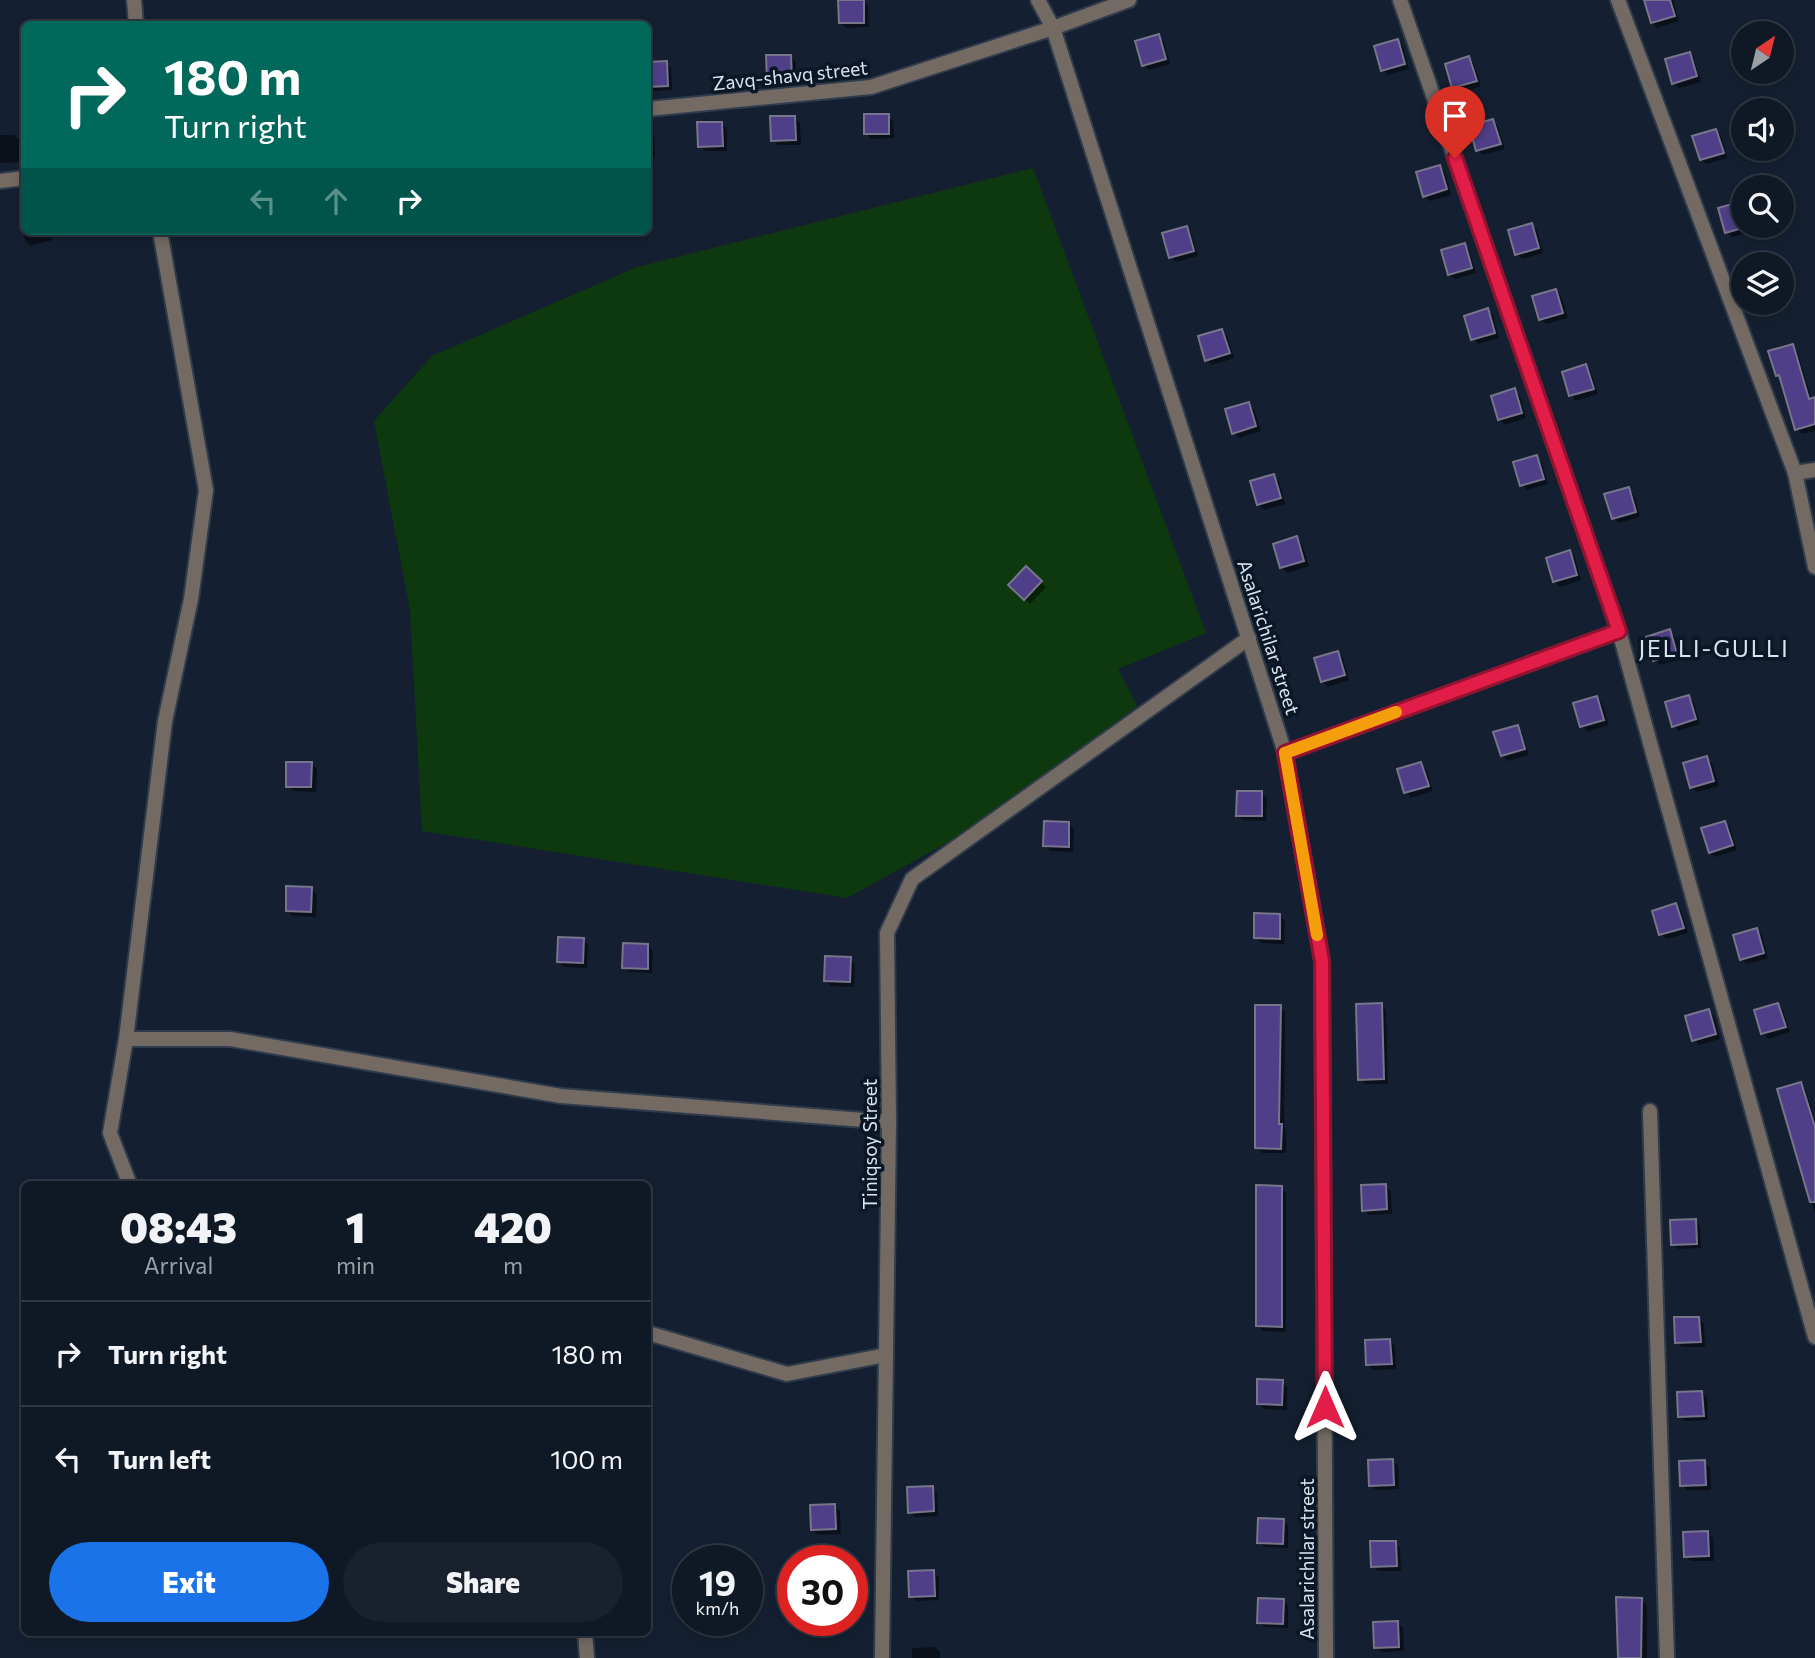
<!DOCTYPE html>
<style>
:root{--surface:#0f1825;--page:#18212d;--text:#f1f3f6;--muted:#9ba0a7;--line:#2f3742;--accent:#1a73e8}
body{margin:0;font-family:Commissioner,sans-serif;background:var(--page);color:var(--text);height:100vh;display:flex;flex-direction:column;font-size:26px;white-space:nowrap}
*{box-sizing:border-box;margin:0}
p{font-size:23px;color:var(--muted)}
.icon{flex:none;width:38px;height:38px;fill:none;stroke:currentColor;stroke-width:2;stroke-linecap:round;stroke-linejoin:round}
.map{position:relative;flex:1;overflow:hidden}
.side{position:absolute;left:21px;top:1181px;width:630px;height:455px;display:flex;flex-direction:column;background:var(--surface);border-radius:10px;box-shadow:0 4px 10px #0003,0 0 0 2px var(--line)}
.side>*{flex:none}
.guide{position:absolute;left:21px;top:21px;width:630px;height:214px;border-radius:10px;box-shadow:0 4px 10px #0003,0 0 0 2px var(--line);background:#00695c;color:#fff;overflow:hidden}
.needle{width:46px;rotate:35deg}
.controls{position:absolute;left:1731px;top:21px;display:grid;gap:14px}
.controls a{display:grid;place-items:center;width:63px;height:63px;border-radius:50%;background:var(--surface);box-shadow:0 4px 10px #0003,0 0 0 2px var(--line);font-size:35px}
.speed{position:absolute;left:672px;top:1545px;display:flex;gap:14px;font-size:35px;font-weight:700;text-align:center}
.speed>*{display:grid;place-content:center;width:91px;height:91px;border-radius:50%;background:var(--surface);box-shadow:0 4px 10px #0003,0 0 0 2px var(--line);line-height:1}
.speed small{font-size:18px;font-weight:400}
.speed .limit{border:10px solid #d22;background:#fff;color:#111}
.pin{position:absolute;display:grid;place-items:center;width:60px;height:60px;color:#fff;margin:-72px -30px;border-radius:50% 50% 50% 0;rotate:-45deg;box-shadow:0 0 7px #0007}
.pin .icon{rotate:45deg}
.me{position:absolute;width:77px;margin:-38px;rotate:0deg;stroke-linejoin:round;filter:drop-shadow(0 0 5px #0008)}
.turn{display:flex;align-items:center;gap:24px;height:147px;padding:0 28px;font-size:32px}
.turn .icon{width:91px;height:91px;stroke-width:2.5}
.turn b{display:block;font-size:49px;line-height:60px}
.lanes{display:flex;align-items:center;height:66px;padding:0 28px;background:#0003;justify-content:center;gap:35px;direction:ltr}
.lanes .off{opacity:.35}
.eta{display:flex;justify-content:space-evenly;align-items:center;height:119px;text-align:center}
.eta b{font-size:42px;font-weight:800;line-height:49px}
.button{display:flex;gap:14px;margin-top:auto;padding:14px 28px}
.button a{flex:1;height:80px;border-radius:42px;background:var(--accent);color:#fff;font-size:28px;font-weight:800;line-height:80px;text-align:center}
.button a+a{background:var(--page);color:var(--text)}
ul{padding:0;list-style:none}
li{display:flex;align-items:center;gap:21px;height:105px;padding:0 28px;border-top:2px solid var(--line)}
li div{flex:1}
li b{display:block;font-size:26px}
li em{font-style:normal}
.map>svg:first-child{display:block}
.green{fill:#0e390e}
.shadow{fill:#0007}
.building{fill:#4e3f88;stroke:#77758c;stroke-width:2}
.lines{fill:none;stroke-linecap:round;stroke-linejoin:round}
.minor-casing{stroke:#303b4c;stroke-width:18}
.minor{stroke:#736b63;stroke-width:14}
.route-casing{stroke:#92132f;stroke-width:18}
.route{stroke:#e11d48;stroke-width:12}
.slow{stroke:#f59e0b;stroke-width:12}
.labels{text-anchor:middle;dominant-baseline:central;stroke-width:7;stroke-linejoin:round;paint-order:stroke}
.street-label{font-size:19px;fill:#dbe3ef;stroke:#0a1727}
.quarter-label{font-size:23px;letter-spacing:2px;fill:#dbe3ef;stroke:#0a1727}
</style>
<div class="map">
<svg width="1815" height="1658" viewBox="0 0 1815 1658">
<rect width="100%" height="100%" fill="#142031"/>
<path class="green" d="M1033,168L1206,633L1118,669L1137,706L985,822L847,898L422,831L410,610L374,421L432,356L637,267Z"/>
<g class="shadow">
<path d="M863,0L868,5L869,27L846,28L841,23Z"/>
<path d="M1646,0H1673L1679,21L1657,28L1652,22Z"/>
<path d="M1158,36L1164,42L1170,64L1149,70L1144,65Z"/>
<path d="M1397,41L1403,46L1409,69L1388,75L1383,70Z"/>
<path d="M1689,54L1694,59L1701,82L1679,88L1674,83Z"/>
<path d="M790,56L796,62V84H774L768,79Z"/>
<path d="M1469,58L1474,64L1481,86L1459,93L1454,87Z"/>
<path d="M648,63H666L671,68L672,90L650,91L648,89Z"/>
<path d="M888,116L893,121L894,138L871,139L866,133Z"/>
<path d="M795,118L800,123L801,145H778L773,140Z"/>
<path d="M1493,121L1498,126L1505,149L1483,155L1478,150Z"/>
<path d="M722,123L727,129V151H705L700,146Z"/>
<path d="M648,129L654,135L655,157H648Z"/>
<path d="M1716,130L1721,136L1728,158L1706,164L1701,159Z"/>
<path d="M0,135H14L19,140L20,162L0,163Z"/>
<path d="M1439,167L1445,172L1451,195L1430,201L1424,196Z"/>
<path d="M1743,204V226H1752L1754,231L1732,237L1727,232Z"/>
<path d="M24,217V231H50L52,240L30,246L25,240L20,218Z"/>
<path d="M1531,225L1537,230L1543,253L1522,259L1517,254Z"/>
<path d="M1186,228L1191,233L1198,256L1176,262L1171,257Z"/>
<path d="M90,231H117L96,236Z"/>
<path d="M1464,245L1469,250L1476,273L1455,279L1449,274Z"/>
<path d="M1556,290L1561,296L1568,318L1546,324L1541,319Z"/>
<path d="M1488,310L1493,315L1499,338L1478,344L1473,339Z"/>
<path d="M1222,331L1227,336L1234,358L1212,365L1207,360Z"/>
<path d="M1792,346L1797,351L1812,400L1815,403V431L1802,434L1797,429L1782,379L1777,375Z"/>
<path d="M1586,366L1591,372L1598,394L1576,401L1571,395Z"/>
<path d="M1514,390L1520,396L1526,418L1505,425L1499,419Z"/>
<path d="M1249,404L1254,409L1261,431L1239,438L1234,433Z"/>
<path d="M1536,457L1542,462L1548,484L1527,490L1522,485Z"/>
<path d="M1273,476L1279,481L1285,504L1264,510L1259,505L1252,482Z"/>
<path d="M1628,489L1634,494L1640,517L1619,523L1613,518Z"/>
<path d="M1297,538L1302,544L1309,566L1287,573L1282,567Z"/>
<path d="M1569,552L1575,558L1581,580L1560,587L1554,581Z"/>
<path d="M1026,568L1046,587L1030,604L1010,585Z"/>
<path d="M1669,631L1675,637L1681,659L1660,665L1655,660Z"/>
<path d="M1337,653L1343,658L1349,680L1328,687L1323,682L1316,659Z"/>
<path d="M1689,697L1694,702L1700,724L1679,731L1674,726Z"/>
<path d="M1597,698L1602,703L1609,725L1587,732L1582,726Z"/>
<path d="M1517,727L1522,732L1529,755L1508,761L1502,755Z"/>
<path d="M1706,758L1712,763L1719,786L1697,792L1691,787Z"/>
<path d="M1421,763L1426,769L1433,791L1411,798L1406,792Z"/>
<path d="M312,764L317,769L316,792L293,791L288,786Z"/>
<path d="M1262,793L1267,798L1266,821L1243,820L1237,815Z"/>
<path d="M1725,823L1730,828L1737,850L1715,857L1710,852Z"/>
<path d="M1069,824L1074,829L1073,852L1050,851L1045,845Z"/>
<path d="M311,889L317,894L316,917L293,916L288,911Z"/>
<path d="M1676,905L1681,910L1688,933L1666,939L1661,934Z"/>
<path d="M1280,916L1285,921L1284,944L1261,943L1256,938Z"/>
<path d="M1756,930L1762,935L1768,958L1747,964L1742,959Z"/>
<path d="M583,940L588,945L587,968L564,967L559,961Z"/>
<path d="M648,945L653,951L652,973L629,972L624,967Z"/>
<path d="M850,959L855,964L854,987L831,986L826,981Z"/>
<path d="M1381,1005L1386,1010L1388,1084H1365L1360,1079Z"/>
<path d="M1778,1005L1783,1010L1790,1032L1768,1039L1763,1033Z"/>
<path d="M1280,1007L1285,1012L1284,1128L1286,1131V1153H1262L1257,1147Z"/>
<path d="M1708,1011L1714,1016L1720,1039L1699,1045L1694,1040Z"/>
<path d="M1801,1084L1806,1090L1815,1121V1214L1779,1090Z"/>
<path d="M1386,1186L1391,1191L1392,1214L1369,1215L1364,1210Z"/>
<path d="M1281,1188L1286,1193V1332L1263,1331L1258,1326Z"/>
<path d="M1695,1220L1700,1226L1701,1248L1678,1249L1673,1244Z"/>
<path d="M1699,1319L1704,1324L1705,1347H1682L1677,1342Z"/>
<path d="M1390,1341L1395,1346L1396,1369L1373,1370L1368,1365Z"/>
<path d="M1282,1382L1287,1387V1410L1264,1409L1258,1403Z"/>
<path d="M1702,1392L1707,1398L1708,1420L1685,1421L1680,1416Z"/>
<path d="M1393,1461L1398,1466L1399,1489L1376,1490L1370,1485Z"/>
<path d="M1704,1462L1710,1467L1711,1490H1687L1682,1485Z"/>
<path d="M932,1488L937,1493L938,1516L915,1517L910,1512Z"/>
<path d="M835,1506L840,1511L841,1534L818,1535L812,1530Z"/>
<path d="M1283,1520L1288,1526V1548L1264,1547L1259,1542Z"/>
<path d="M1707,1533L1713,1538L1714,1561H1691L1685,1556Z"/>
<path d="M1395,1543L1400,1548L1401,1571H1378L1373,1566Z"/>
<path d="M933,1572L939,1577V1600L916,1601L911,1596Z"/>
<path d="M1283,1600L1288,1606V1628L1264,1627L1259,1622Z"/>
<path d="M1641,1600L1647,1605V1658H1619Z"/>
<path d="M1398,1623L1403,1628L1404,1651L1381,1652L1375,1647Z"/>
<path d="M935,1647L940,1652V1658H912V1648Z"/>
</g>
<g class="building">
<path d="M838,0H864V23H839Z"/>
<path d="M1644,0H1670L1675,16L1651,23Z"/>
<path d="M1159,34L1166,59L1142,66L1135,41Z"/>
<path d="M1398,39L1405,64L1381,71L1374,46Z"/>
<path d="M1690,52L1697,76L1672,84L1665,59Z"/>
<path d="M766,55H791L792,79L767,80Z"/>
<path d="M1469,56L1477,81L1452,88L1445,64Z"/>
<path d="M667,61L668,86L648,87V62Z"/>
<rect x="864" y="114" width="25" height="20"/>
<path d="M770,116H795L796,140L771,141Z"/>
<path d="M1493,119L1501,144L1476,151L1469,126Z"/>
<path d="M697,122H722L723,146L698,147Z"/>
<path d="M1716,129L1724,153L1700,160L1692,136Z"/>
<path d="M1440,165L1447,189L1423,197L1416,172Z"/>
<path d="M1743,201V228L1725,233L1718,208Z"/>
<path d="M1532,223L1539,248L1515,255L1508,230Z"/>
<path d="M1187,226L1194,251L1169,258L1162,233Z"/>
<path d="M1465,243L1472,268L1448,275L1441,250Z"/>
<path d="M1556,289L1563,313L1539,320L1532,296Z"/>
<path d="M1488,308L1495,333L1471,340L1464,316Z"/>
<path d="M1222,329L1230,353L1205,361L1198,336Z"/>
<path d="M1793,344L1809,399L1815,397V424L1795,430L1779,375L1776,376L1768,351Z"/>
<path d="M1586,364L1594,389L1569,396L1562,372Z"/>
<path d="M1515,388L1522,413L1498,420L1491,396Z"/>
<path d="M1249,402L1256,426L1232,434L1225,409Z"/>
<path d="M1537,455L1544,479L1520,486L1513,462Z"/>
<path d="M1274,474L1281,498L1257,505L1250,481Z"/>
<path d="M1629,487L1636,512L1612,519L1604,494Z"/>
<path d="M1297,536L1304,561L1280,568L1273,544Z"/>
<path d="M1570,550L1577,575L1553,582L1546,558Z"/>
<path d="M1026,566L1042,581L1024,600L1008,585Z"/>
<path d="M1670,629L1677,654L1653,661L1646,637Z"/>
<path d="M1338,651L1345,675L1321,682L1314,658Z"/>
<path d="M1689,695L1696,719L1672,727L1665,702Z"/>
<path d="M1597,696L1604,720L1580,727L1573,703Z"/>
<path d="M1518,725L1525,749L1501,756L1493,732Z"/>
<path d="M1707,756L1714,781L1690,788L1683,763Z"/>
<path d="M286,762H312L311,787H286Z"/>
<path d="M1421,762L1429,786L1404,793L1397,769Z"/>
<path d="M1237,791H1262V816H1236Z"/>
<path d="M1044,821L1069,822V847L1043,846Z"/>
<path d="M1725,821L1733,845L1709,853L1701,828Z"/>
<path d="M286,886L312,887L311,912L286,911Z"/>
<path d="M1676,903L1684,928L1659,935L1652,911Z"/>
<path d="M1254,913L1280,914V939L1254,938Z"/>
<path d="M1757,928L1764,953L1740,960L1733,935Z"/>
<path d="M558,937L584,938L583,963L557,962Z"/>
<path d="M623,943L648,944V969L622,968Z"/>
<path d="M825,956L851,957L850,982L824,981Z"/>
<path d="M1382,1003L1384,1079L1358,1080L1356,1004Z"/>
<path d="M1778,1003L1786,1027L1761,1034L1754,1010Z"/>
<path d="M1255,1005H1281L1279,1124H1282L1281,1149L1255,1148Z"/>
<path d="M1709,1009L1716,1034L1692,1041L1685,1016Z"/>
<path d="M1801,1082L1815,1127V1202H1810L1777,1089Z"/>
<path d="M1386,1184L1387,1209L1362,1211L1361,1185Z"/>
<path d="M1256,1185L1282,1186V1327L1256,1326Z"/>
<path d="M1696,1219L1697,1244L1671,1245L1670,1220Z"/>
<path d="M1674,1317H1699L1701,1342L1675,1343Z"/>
<path d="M1390,1339L1392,1364L1366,1365L1365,1340Z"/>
<path d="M1257,1379L1283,1380L1282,1405L1257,1404Z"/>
<path d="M1702,1391L1704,1416L1678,1417L1677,1392Z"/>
<path d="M1393,1459L1394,1485L1369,1486L1368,1460Z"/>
<path d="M1705,1460L1706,1485L1680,1486L1679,1461Z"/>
<path d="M933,1486L934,1511L908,1513L907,1487Z"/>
<path d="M835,1504L836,1529L811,1530L810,1505Z"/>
<path d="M1258,1518L1284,1519L1283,1544L1257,1543Z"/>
<path d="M1708,1531L1709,1556L1684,1557L1683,1532Z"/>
<path d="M1370,1541H1396L1397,1566L1371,1567Z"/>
<path d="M934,1570L935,1596L909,1597L908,1571Z"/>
<path d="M1616,1597L1642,1598L1641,1658H1618Z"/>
<path d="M1258,1598L1284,1599L1283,1624L1257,1623Z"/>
<path d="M1398,1621L1399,1647L1374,1648L1373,1622Z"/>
</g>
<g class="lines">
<g class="minor-casing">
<g id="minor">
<path d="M134,0L136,24"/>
<path d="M1038,0L1053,28L1285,753L1322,961L1326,1658"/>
<path d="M1400,0L1619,631L1815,1337"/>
<path d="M1618,0L1795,473L1815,567"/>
<path d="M648,109L871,87L1053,28L1129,0"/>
<path d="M0,181L24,178"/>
<path d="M1795,473L1815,470"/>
<path d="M1285,753L1619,631"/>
<path d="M126,1039H230L561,1096L889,1122"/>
<path d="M1650,1111L1667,1658"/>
<path d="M130,1185L110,1133L126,1039L165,721L191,599L206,490L160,231"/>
<path d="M648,1333L787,1374L886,1355"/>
<path d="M585,1633L587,1658"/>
<path d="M882,1658L889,1122L887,933L912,879L1249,638"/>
</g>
</g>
<use href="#minor" class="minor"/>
</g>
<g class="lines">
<g class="route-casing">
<path id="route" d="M1325,1407L1322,961L1285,753L1619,631L1455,158"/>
</g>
<use href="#route" class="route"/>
<path class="slow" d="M1317,935L1285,753L1396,712"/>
</g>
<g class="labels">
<g class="street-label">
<text transform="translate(790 75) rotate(-6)">Zavq-shavq street</text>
<text transform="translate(1269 637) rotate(72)">Asalarichilar street</text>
<text transform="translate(869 1144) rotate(-90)">Tiniqsoy Street</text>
<text transform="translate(1306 1559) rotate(-90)">Asalarichilar street</text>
</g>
<g class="quarter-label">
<text x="1714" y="648">JELLI-GULLI</text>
</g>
</g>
</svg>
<div class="controls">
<a><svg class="needle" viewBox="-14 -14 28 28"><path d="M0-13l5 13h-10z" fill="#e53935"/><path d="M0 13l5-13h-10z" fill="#9ba0a7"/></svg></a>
<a><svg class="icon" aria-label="sound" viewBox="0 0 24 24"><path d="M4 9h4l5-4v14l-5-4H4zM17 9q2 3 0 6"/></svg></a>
<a><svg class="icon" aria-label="search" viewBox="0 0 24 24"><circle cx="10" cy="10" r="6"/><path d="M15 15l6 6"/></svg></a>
<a><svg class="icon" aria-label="layers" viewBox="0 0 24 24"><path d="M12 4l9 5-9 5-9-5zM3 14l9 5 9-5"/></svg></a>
</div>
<div class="speed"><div>19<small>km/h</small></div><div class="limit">30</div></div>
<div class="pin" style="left:1455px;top:158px;background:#d93025"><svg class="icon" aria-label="arrive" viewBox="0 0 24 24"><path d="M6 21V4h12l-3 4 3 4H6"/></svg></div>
<svg class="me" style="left:1325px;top:1407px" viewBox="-20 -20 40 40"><path d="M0-17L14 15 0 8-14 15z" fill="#e11d48" stroke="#fff" stroke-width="4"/></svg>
<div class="guide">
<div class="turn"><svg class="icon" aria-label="right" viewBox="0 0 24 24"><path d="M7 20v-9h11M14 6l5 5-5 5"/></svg><div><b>180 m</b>Turn right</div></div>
<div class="lanes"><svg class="icon off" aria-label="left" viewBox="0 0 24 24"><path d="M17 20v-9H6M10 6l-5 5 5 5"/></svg><svg class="icon off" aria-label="ahead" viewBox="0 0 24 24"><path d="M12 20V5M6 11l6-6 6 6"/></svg><svg class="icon" aria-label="right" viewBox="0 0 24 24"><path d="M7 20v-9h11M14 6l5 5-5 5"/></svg></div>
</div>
<section class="side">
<div class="eta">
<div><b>08:43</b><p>Arrival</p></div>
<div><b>1</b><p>min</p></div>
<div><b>420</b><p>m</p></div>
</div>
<ul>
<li><svg class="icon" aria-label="right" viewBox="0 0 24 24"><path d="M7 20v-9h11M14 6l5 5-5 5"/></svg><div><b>Turn right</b></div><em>180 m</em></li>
<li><svg class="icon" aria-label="left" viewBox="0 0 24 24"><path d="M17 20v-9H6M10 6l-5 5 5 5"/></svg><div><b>Turn left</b></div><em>100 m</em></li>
</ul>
<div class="button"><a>Exit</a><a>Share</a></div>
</section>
</div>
